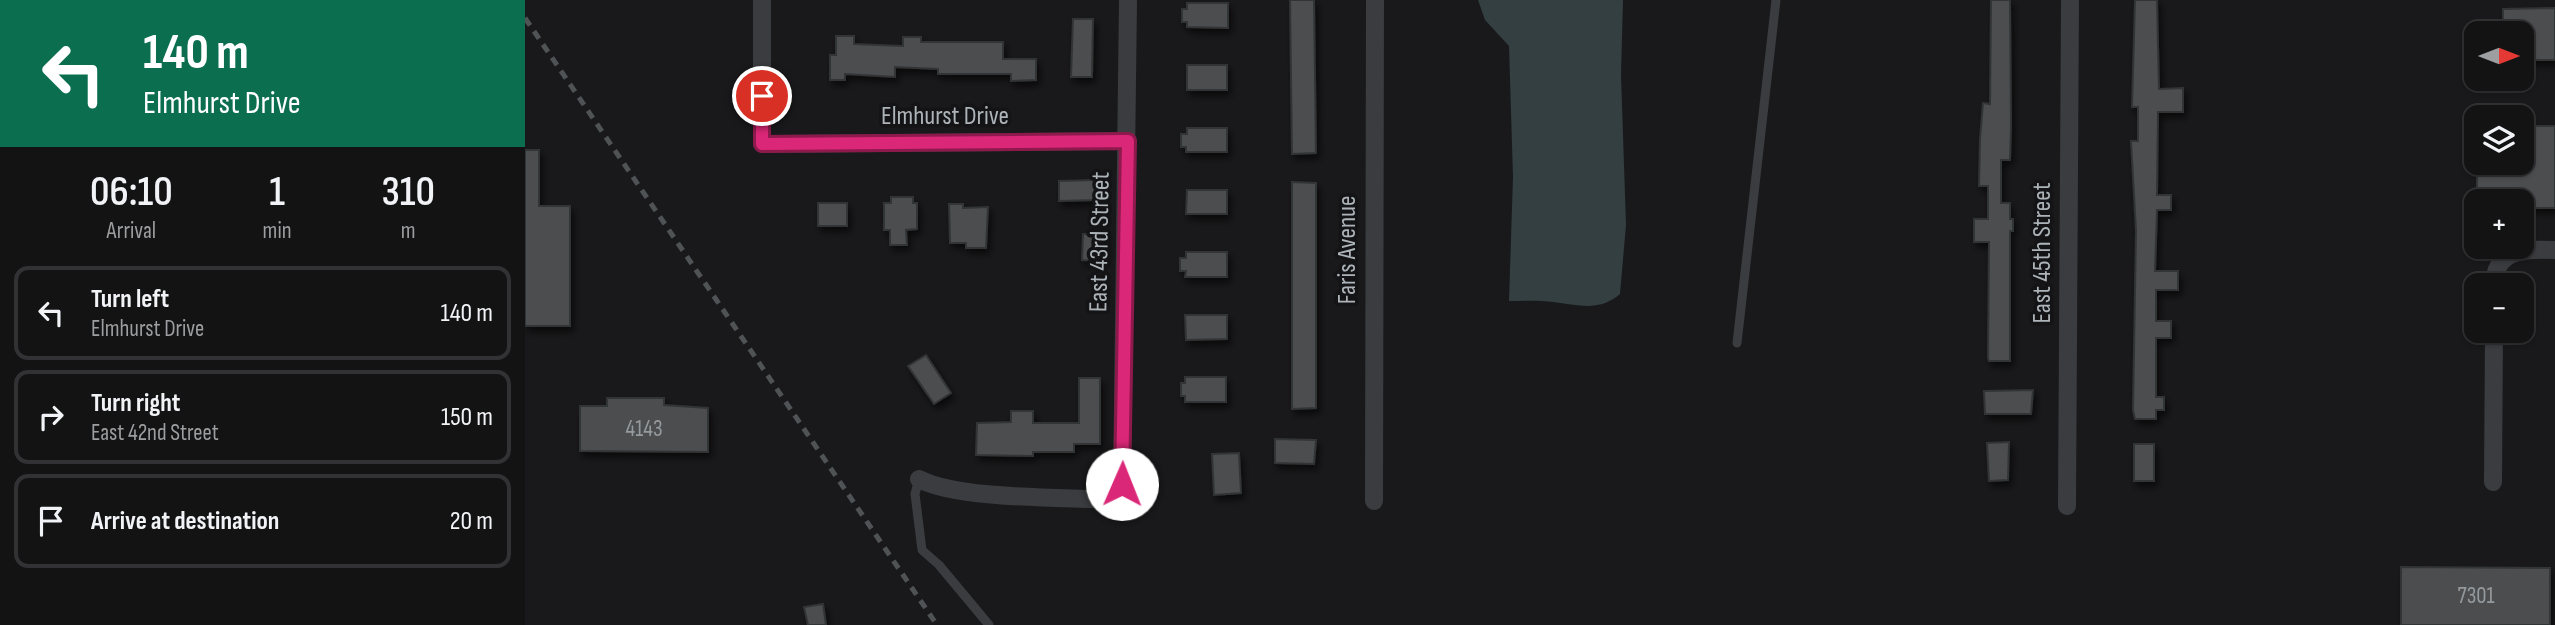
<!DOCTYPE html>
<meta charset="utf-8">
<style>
:root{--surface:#131314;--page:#202022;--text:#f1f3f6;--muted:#9d9ea0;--line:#323234}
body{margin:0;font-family:"Sofia Sans Condensed",sans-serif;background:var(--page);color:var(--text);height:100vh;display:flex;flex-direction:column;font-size:26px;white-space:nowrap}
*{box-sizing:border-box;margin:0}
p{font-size:23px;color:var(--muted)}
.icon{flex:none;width:38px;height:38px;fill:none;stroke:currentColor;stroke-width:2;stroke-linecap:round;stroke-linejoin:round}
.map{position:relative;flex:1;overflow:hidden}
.drawer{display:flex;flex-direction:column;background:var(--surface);width:525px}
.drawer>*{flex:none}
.hud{background:#0b6e4f;color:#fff;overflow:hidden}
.needle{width:46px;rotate:90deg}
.buttons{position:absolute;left:1939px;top:21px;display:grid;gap:14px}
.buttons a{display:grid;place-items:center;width:70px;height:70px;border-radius:14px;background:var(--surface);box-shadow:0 2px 5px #0004,0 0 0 2px var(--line);font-size:35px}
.pin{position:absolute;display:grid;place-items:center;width:60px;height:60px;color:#fff;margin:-30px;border:4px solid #fff;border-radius:50%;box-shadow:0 2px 7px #0007}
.me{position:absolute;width:77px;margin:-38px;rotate:1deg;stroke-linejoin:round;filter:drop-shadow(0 0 5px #0008)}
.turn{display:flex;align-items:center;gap:24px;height:147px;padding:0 28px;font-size:32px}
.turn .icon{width:91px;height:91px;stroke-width:2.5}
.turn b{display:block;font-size:49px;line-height:60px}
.eta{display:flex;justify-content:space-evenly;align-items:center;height:119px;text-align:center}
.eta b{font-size:42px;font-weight:600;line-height:49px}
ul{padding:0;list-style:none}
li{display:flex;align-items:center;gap:21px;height:94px;margin:0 14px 10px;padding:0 14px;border:4px solid var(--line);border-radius:14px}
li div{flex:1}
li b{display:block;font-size:26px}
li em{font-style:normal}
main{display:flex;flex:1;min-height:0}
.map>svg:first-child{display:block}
.water{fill:#343f42}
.building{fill:#4b4d4f;stroke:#333436;stroke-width:2;filter:url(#shadow)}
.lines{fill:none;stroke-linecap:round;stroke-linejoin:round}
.service{stroke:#3a3c3f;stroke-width:9}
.minor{stroke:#3a3c3f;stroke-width:18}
.rail{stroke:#4f5356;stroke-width:5;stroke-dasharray:9 7;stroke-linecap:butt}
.route-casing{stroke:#8e194d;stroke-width:18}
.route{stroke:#db2777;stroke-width:12}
.labels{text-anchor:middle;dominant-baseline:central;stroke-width:7;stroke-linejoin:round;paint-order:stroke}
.number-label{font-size:23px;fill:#949a9e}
.street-label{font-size:26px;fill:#adb4b9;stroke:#141416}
</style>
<main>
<section class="drawer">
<div class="hud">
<div class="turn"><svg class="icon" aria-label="left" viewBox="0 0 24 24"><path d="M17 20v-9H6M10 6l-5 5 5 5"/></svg><div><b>140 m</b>Elmhurst Drive</div></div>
</div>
<div class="eta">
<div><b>06:10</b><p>Arrival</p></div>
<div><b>1</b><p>min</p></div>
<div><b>310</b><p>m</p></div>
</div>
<ul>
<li><svg class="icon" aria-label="left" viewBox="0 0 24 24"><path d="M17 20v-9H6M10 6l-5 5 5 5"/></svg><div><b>Turn left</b><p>Elmhurst Drive</p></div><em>140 m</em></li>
<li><svg class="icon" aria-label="right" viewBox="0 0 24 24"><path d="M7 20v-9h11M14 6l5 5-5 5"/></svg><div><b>Turn right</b><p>East 42nd Street</p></div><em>150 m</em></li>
<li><svg class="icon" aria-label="arrive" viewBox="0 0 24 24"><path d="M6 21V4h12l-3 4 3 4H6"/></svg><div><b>Arrive at destination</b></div><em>20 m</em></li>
</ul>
</section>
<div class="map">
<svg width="2030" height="625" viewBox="0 0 2030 625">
<defs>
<filter id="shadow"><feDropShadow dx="3" dy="5" stdDeviation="3.5" flood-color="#0009"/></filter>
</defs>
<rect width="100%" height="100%" fill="#19191b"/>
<path class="water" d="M953,0H1098L1096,75L1101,225L1095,294C1074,312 1054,305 1028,302C1013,300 998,301 984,301L988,177L984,46L960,20Z"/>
<g class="building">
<path d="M765,0H789L791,153L767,154Z"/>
<path d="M1466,0H1485L1486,125L1485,160H1476V203H1485V219H1488V231H1485V361H1464L1463,358L1464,242H1449V219H1463V186H1454L1455,139L1458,103L1465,104Z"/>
<path d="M1610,0H1632L1634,89L1658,88V112H1633L1632,195H1646V210H1632L1630,271H1653V290H1631V321H1646V338H1631V397H1639V410H1631V419H1610L1608,410L1611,231L1606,141H1613V107H1607Z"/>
<path d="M662,3H703V28L662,27V22H657V9H662Z"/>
<path d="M2030,8V60H1997V33H1978V9Z"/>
<path d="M548,19H568L567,77H546Z"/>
<path d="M311,36H329V44L378,46V37H396V42H478V59H511V80L486,81V74H413V69L370,67V77L320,74V80H305V55H311Z"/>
<rect x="662" y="65" width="40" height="25"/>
<path d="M1997,126H2030V208H1997V201H1952V163H1997Z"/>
<path d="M662,128H702V152H661V147H656V134H662Z"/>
<path d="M0,150H14V206H45V326H0Z"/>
<path d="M571,180L572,200L534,201V181Z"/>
<path d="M767,182L791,183V408L767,409Z"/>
<path d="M662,190H702V214H661Z"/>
<path d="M366,197H388V203H392V229L381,230L382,245H365V230H359V203H366Z"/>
<rect x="293" y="203" width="29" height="23"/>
<path d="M424,204H438V208L463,207L461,248H441V243H425Z"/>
<path d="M558,234H579L578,261L557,260Z"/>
<path d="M661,252H702V277H660L661,271H655V258H661Z"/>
<path d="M660,315H702V339L661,340Z"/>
<path d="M401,355L426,393L409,404L383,366Z"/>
<path d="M660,377H701V402H660V396H656V383H660Z"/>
<path d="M554,378H575V444H549V452H508V456L451,455L452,423L486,422V411H508V423H554Z"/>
<path d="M1508,390L1506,414H1460L1459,391Z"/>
<path d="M82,398H139V405L183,408V452L55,451V406H82Z"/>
<path d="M750,439L791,440L789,464L750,463Z"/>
<path d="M1484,442L1483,480L1464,481L1462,443Z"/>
<rect x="1609" y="444" width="20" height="37"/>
<path d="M714,453L716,493L689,495L687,454Z"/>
<path d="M1876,567L2025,568V625H1876Z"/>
<path d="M298,604L301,625H283L279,607Z"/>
</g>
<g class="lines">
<g class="service">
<path d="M1212,343L1251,0"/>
<path d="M394,479L390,494L397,550L414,565L464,625"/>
</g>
<g class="minor">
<path d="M237,0V144L603,141"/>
<path d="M1969,285C1970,248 2001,249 2030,250"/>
<path d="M394,479C434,500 540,497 588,500L597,484L603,0"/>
<path d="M1968,482L1969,331"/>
<path d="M849,501L850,0"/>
<path d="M1542,506L1545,0"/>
</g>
<path class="rail" d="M0,18L412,625"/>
</g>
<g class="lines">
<g class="route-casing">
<path id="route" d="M237,96V144L603,141L597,484"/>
</g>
<use href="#route" class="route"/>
</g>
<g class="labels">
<g class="number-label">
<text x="119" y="429">4143</text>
<text x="1951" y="596">7301</text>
</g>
<g class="street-label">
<text x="420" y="116">Elmhurst Drive</text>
<text transform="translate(575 242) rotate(-89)">East 43rd Street</text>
<text transform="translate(822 250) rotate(-90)">Faris Avenue</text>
<text transform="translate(1517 253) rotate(-90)">East 45th Street</text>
</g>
</g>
</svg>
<div class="buttons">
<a><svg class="needle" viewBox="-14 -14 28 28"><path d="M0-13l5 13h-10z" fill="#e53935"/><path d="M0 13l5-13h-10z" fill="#9d9ea0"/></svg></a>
<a><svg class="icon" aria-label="layers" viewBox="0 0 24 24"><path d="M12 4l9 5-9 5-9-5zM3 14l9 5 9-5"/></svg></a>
<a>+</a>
<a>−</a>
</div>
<div class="pin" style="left:237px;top:96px;background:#d93025"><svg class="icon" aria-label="arrive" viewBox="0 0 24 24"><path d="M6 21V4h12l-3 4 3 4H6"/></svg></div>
<svg class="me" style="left:597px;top:484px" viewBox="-20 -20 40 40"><circle r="19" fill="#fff"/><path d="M0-13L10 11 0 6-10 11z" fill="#db2777"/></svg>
</div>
</main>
